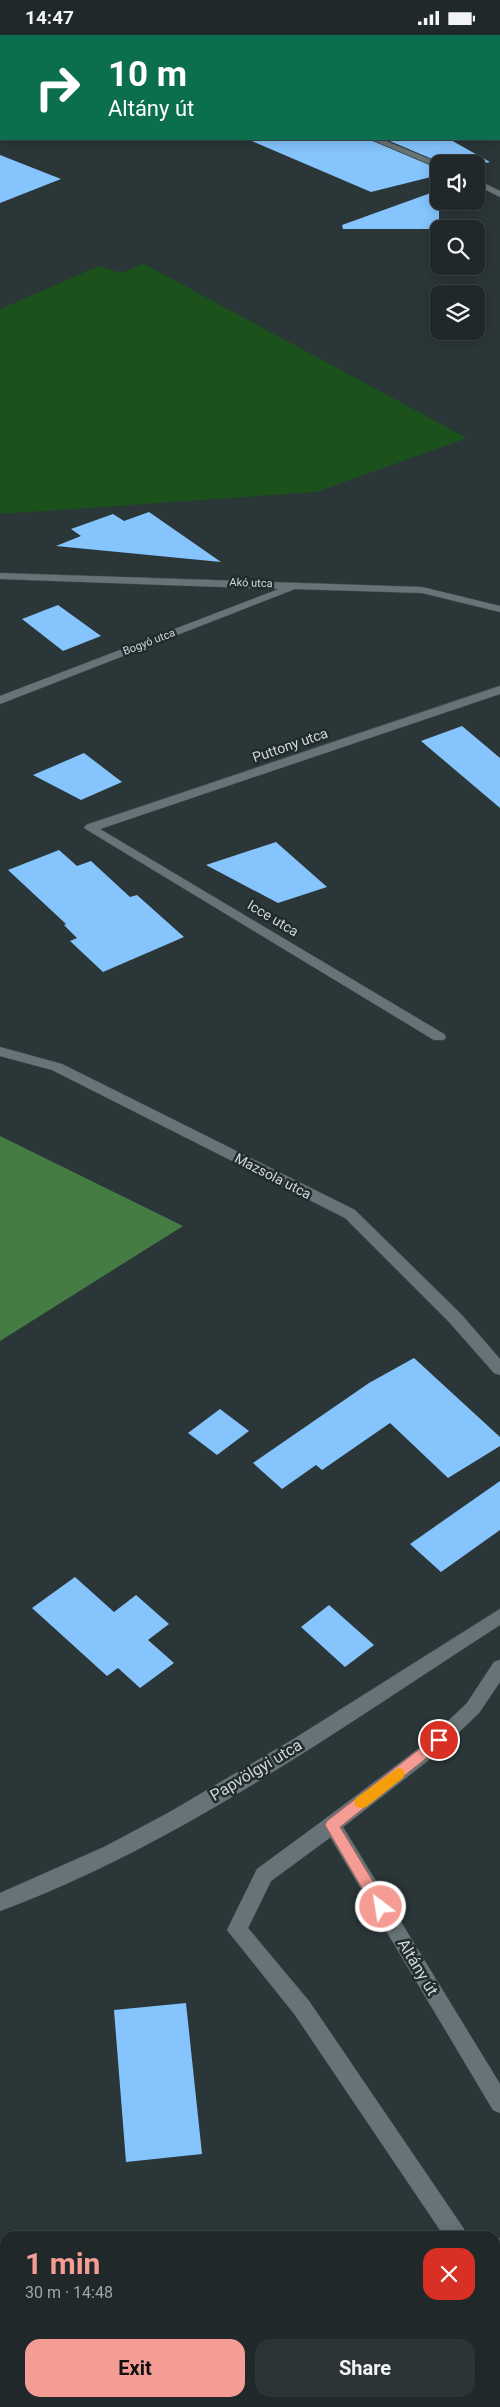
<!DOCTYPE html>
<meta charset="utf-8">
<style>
:root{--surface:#20282a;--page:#2d3436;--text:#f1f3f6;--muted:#a2a6a8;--line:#3d4447;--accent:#f59c94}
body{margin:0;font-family:Roboto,sans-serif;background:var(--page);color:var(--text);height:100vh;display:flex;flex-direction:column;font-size:19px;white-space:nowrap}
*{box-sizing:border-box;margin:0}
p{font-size:16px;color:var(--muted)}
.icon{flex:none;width:28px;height:28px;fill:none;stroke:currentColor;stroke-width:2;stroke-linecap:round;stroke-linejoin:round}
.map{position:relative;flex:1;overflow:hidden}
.panel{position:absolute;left:0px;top:2196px;width:500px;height:176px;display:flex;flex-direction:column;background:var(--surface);border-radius:15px 15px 0 0;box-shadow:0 2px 12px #0003,0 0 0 1px var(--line)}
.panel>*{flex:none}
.top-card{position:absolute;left:0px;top:0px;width:500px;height:105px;box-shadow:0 2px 12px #0003,0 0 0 1px var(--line);background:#0b6e4f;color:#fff;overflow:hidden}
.fabs{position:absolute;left:430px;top:120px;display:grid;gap:10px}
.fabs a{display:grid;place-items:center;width:55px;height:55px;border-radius:10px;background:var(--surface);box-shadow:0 2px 12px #0003,0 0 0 1px var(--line);font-size:25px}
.pin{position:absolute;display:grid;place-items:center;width:42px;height:42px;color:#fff;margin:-21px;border:2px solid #fff;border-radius:50%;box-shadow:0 1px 5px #0007}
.me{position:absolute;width:55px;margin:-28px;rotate:329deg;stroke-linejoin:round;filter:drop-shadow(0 0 4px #0008)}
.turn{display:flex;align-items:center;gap:18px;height:105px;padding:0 25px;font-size:22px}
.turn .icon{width:65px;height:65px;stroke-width:2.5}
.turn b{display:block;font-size:35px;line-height:42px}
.round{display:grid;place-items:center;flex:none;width:52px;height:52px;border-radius:15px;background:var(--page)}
.summary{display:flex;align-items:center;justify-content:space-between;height:85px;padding:0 25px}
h1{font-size:30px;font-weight:700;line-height:38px;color:var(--accent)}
.primary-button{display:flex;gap:10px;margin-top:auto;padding:10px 25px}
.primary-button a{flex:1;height:58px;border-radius:15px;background:var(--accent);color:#111;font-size:20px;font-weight:700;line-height:58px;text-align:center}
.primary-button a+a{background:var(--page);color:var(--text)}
.status{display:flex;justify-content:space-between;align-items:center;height:35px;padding:0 25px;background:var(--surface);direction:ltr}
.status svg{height:14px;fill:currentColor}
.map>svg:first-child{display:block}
.green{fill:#1b521b}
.forest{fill:#447c43}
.building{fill:#85c4fd}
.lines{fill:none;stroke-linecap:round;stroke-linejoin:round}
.service-casing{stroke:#485153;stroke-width:1}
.minor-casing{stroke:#485153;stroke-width:1}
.service{fill:#677376;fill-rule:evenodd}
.minor{fill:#677376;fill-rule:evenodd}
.route{fill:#f59c94;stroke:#9f6560}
.slow{fill:#f59e0b}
.labels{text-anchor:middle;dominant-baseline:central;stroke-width:5;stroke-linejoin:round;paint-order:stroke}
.far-street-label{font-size:11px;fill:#d1d7d9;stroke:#212c2e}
.street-label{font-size:14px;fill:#d1d7d9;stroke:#212c2e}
.near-street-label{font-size:16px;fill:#d1d7d9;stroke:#212c2e}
</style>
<div class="status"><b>14:47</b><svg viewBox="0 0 49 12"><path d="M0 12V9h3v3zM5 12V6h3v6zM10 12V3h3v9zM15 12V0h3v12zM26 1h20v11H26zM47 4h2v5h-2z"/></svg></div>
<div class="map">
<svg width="500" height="2372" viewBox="0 0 500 2372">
<rect width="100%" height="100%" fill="#2b3638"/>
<path class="green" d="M144,229L467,403L316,457L0,479V274L99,231L121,238Z"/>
<path class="forest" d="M0,1101L183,1191L0,1306Z"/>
<g class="building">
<path d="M247,104H368L439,134V140L371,157Z"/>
<path d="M385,104H449L490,127L476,130L444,129Z"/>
<path d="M0,120L61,144L0,168Z"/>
<path d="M439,155V194H343L342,190Z"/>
<path d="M149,477L221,527L56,511L81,501L71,494L113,479L124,486Z"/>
<path d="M58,570L101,601L63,616L22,584Z"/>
<path d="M462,691L500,723V773L421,706Z"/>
<path d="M84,718L122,747L81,765L33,740Z"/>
<path d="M276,807L327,852L278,868L206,830Z"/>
<path d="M59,815L77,831L91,826L130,862L137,860L184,902L103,937L70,906L77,903L64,890L66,889L8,835Z"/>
<path d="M414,1323L500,1402V1411L448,1443L390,1388L322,1435L316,1430L282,1454L253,1428L369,1348Z"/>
<path d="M220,1374L249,1396L217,1420L188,1398Z"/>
<path d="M500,1446V1495L441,1537L410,1509Z"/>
<path d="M75,1542L114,1577L136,1560L169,1589L148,1605L174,1628L140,1653L118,1633L107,1641L32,1573Z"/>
<path d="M329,1570L374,1610L345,1632L301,1592Z"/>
<path d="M186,1968L202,2119L126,2127L114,1975Z"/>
</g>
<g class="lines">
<g class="service-casing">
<g id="service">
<path d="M332,1782L339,1784L341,1790L339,1796L271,1846L248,1893L309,1966L464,2194L467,2201H444L295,1980L227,1895L257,1834L325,1784Z"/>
<path d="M500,2203V2225L495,2227V2205Z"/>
<path d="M435,2368H457L456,2372H434Z"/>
</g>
</g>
<g class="minor-casing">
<g id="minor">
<path d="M93,0H103L104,1H94Z"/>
<rect x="0" y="59" width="1" height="4"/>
<path d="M370,104H381L442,129H439V132H436Z"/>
<path d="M476,144L500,156V162L476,150Z"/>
<path d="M0,538L422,552L500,571V577L422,558L295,554L0,669V661L279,554L0,544Z"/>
<path d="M500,651V659L100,794L444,999L446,1002L444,1005H434L84,793L86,790Z"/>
<path d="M0,1012L62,1029L355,1175L461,1279L500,1324V1340L494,1338L449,1287L345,1183L52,1035L0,1021Z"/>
<path d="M500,1574V1590C340,1693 180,1809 0,1876V1858L104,1812L168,1778L292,1705Z"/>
<path d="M500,1625V1647L479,1678L434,1721L343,1792L500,2049V2078L493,2075L323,1790L325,1784L422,1711L467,1668L494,1627Z"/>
</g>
</g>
<use href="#service" class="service"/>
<use href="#minor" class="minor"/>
</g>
<path class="route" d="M439,1699L444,1701L446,1705L444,1709L340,1792L386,1868L388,1872L386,1877L381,1879L376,1877L325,1790L327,1786Z"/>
<path class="slow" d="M398,1733L403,1734L405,1739L403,1743L366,1772L361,1773L356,1772L354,1767L356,1763Z"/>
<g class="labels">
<g class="far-street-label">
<text transform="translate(251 548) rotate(2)">Akó utca</text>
<text transform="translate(149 607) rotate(-21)">Bogyó utca</text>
</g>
<g class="street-label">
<text transform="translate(290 710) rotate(-19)">Puttony utca</text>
<text transform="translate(273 883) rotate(31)">Icce utca</text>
<text transform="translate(273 1141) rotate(27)">Mazsola utca</text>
</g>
<g class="near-street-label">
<text transform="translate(256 1735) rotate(-31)">Papvölgyi utca</text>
<text transform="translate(418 1932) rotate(59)">Altány út</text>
</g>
</g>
</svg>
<div class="fabs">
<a><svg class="icon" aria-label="sound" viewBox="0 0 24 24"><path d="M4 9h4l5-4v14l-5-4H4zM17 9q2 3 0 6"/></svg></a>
<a><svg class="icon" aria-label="search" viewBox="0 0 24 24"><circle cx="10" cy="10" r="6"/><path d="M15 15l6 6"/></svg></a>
<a><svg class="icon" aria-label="layers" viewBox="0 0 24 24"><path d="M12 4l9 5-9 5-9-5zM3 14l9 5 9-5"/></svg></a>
</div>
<div class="pin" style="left:439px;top:1705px;background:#d93025"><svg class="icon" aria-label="arrive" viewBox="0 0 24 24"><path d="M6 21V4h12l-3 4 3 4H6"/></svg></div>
<svg class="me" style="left:381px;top:1872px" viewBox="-20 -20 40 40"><circle r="17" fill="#f59c94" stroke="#fff" stroke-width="3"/><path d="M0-11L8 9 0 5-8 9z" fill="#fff"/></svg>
<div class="top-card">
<div class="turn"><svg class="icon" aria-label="right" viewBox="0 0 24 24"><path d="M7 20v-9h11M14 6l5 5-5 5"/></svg><div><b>10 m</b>Altány út</div></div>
</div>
<section class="panel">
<div class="summary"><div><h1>1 min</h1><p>30 m · 14:48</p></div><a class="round" style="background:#d93025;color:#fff"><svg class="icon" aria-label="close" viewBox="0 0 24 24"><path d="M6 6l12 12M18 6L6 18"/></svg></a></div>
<div class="primary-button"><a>Exit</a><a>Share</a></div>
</section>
</div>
